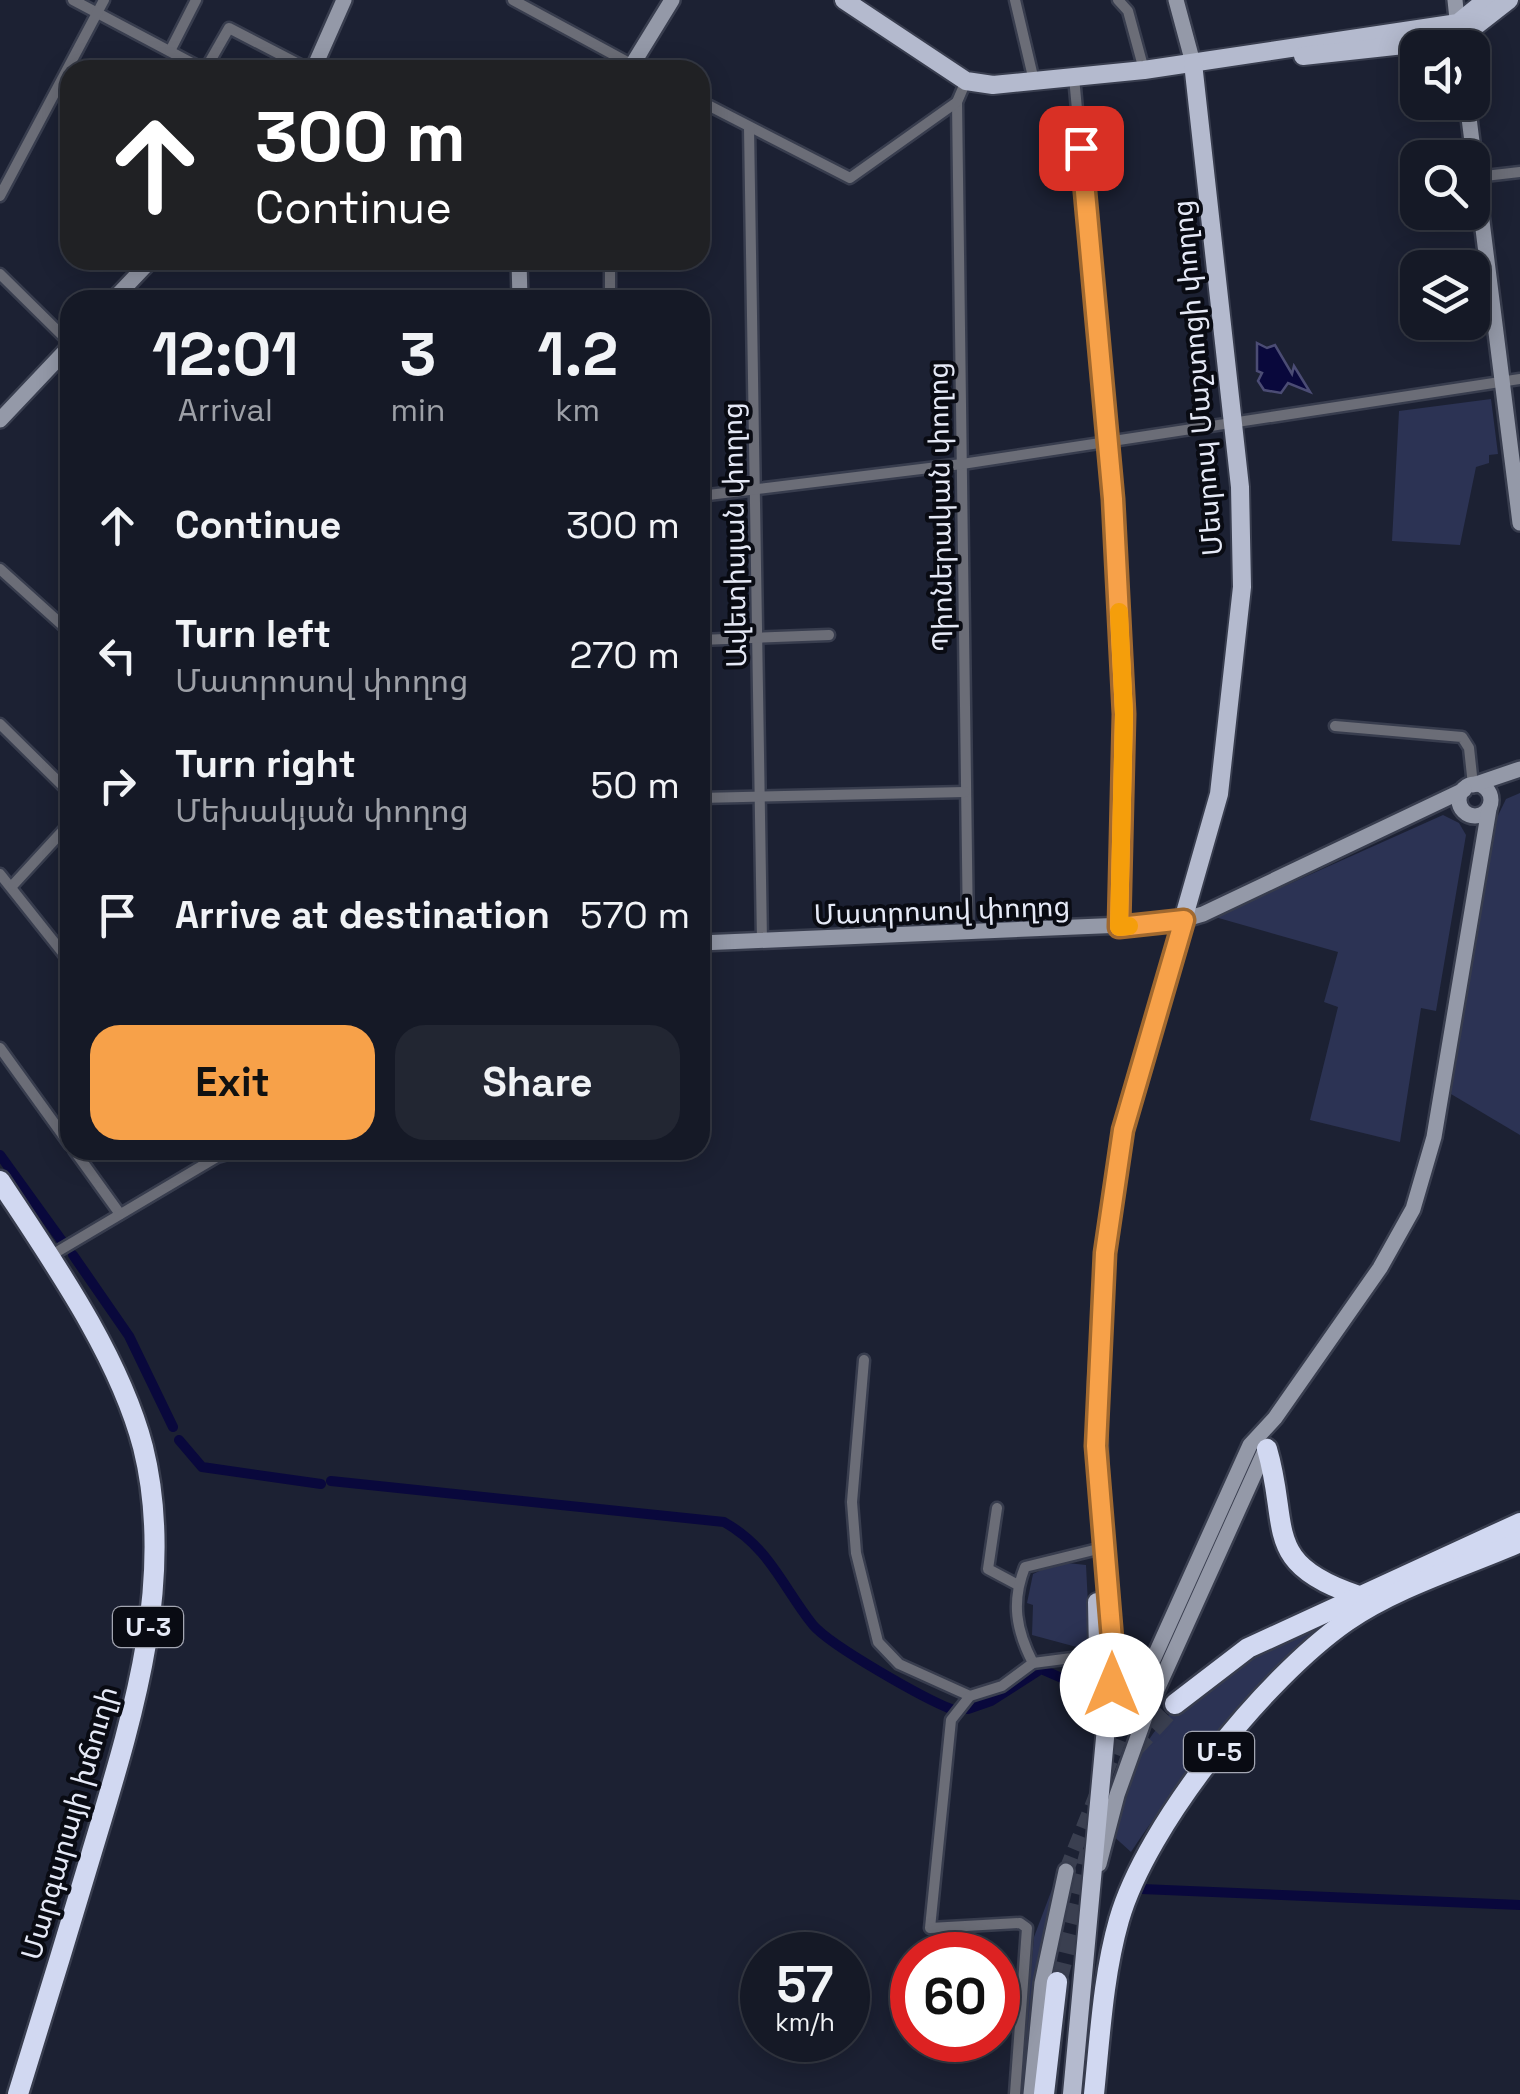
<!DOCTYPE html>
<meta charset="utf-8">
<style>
:root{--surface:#151926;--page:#222632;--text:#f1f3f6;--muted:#9da0a7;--line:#343843;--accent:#f7a149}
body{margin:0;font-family:"Space Grotesk","Noto Sans Armenian",sans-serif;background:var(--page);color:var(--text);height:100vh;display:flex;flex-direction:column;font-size:38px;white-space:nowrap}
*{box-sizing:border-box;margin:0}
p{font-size:32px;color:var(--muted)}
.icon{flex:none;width:55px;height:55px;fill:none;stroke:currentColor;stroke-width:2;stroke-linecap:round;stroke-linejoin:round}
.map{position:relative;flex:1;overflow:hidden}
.drawer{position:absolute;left:60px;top:290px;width:650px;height:870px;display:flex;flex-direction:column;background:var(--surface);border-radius:30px;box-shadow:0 5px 25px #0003,0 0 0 2px var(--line)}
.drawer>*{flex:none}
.top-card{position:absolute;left:60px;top:60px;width:650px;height:210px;border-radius:30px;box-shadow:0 5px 25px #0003,0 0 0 2px var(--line);background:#202124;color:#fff;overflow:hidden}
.tools{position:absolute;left:1400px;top:30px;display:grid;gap:20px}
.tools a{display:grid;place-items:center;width:90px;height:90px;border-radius:20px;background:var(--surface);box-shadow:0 5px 25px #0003,0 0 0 2px var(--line);font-size:50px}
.speed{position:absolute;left:740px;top:1932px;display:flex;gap:20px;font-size:50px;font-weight:700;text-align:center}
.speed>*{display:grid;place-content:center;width:130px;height:130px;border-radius:50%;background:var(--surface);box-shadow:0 5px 25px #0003,0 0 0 2px var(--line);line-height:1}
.speed small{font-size:25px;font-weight:400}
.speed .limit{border:15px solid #d22;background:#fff;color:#111}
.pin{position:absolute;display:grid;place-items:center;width:85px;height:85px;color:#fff;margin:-42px;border-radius:20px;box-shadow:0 5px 15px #0006}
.me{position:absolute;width:110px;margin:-55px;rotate:0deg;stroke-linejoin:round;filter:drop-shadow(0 0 8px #0008)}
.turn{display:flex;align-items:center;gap:35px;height:210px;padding:0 30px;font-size:45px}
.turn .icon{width:130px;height:130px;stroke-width:2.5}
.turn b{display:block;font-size:70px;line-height:85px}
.eta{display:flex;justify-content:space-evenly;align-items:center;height:170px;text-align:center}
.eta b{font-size:60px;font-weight:600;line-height:70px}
.cta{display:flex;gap:20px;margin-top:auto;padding:20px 30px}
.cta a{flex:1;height:115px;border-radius:30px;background:var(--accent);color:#111;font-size:40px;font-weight:600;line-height:115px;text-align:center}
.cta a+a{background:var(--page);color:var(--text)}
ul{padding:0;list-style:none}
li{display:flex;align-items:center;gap:30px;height:130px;padding:0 30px}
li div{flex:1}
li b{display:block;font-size:38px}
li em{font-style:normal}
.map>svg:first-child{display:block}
.green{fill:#2c3354}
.water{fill:#09083c;stroke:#4b4c74;stroke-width:2.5}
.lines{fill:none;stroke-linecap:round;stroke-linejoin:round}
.canal{stroke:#09083c;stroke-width:10}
.secondary-tunnel{stroke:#3a3f50;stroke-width:15;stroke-dasharray:15 8;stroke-linecap:butt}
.highway-tunnel{stroke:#3a3f50;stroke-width:20;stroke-dasharray:20 10;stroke-linecap:butt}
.street-casing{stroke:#383d4e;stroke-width:15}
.secondary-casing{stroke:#383d4e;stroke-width:20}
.primary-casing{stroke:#383d4e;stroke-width:22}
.highway-casing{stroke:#383d4e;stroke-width:25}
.street{stroke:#6b6d77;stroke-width:10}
.secondary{stroke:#9499a8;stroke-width:15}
.primary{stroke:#b4bace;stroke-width:18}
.highway{stroke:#d1d8f1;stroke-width:20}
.route-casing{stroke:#a1692f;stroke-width:25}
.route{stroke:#f7a149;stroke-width:18}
.slow{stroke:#f59e0b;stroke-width:18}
.labels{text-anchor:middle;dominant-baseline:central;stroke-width:8;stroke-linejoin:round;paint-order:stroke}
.shield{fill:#090b13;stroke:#a3a6b2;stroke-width:2.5}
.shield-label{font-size:25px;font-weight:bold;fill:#e5e9f6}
.street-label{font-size:28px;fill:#e5e9f6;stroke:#090b13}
</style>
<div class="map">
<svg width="1520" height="2094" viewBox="0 0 1520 2094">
<rect width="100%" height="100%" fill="#1c2133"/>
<g class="green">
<path d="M1491,399L1498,454L1489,455V463L1476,467L1460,545L1392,541L1399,411Z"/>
<path d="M1520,793V1135L1451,1094L1489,834L1506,799Z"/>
<path d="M1443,815L1459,823L1466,835L1436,1011L1421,1008L1400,1142L1310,1120L1338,1007L1324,1002L1338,952L1215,917Z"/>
<path d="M1058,1562L1086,1565L1090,1644L1084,1649L1032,1635L1033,1605L1027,1603L1033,1574Z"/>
<path d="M1373,1601C1279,1683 1200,1746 1131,1852L1110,1833C1120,1800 1129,1770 1148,1741C1191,1674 1302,1631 1373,1601Z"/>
<path d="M1057,1876L1062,1878L1027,2094H1020L1034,1937Z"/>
</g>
<path class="water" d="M1257,343L1267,348L1275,345L1292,374L1294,366L1310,392L1288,383L1281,393L1264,390L1258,381L1262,373L1257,371Z"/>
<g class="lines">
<g class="canal">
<path d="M0,1155L62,1241"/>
<path d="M73,1255L129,1336L173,1427"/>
<path d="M179,1440L202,1467L321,1484"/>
<path d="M331,1481L724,1522C770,1548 782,1586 813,1625C831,1646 923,1698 951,1709"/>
<path d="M968,1709L991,1701L1041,1669L1080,1686"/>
<path d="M1142,1889L1520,1905"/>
</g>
<g class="secondary-tunnel">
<path d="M1105,1775L1129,1713"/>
<path d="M1066,1871L1096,1796"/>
</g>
<g class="highway-tunnel">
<path d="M1132,1750L1175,1704"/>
<path d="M1057,1982L1090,1851"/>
</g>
<g class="street-casing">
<g id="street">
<path d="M73,0L205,70"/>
<path d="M513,0L642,70"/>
<path d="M1015,0L1034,81"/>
<path d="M1118,0L1128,11L1144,70"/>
<path d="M170,51L196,0"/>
<path d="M205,70L229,28L310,70"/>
<path d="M1074,77L1113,499L1124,714L1119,927"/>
<path d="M966,81L957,102L968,933"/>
<path d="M700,101L850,178L957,102"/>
<path d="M749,127L762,942"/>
<path d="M1476,177L1520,172"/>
<path d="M0,196L104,0"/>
<path d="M580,260L610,264V300"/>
<path d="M0,274L70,343"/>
<path d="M700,496L962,464L1520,379"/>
<path d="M0,569L70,632"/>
<path d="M700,640L829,635"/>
<path d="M0,724L70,793"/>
<path d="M1335,726L1462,737L1469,748L1473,785"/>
<path d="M700,798L965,792"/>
<path d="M0,874L70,962"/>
<path d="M13,885L70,823"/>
<path d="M0,1048L70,1145"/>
<path d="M74,1150L120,1214"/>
<path d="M50,1256L217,1157L242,1150"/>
<path d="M864,1360L852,1502L856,1553L878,1642L899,1664L970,1696"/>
<path d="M997,1508L988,1569L1018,1585"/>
<path d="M1033,1663C1016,1630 1011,1602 1025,1567L1094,1550"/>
<path d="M1015,2094L1027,1928L1020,1923L930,1928L951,1720L970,1696L1002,1686L1033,1663L1103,1654"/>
</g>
</g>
<g class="secondary-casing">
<g id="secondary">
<path d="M1176,0L1193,63"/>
<path d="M1455,0L1460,48"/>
<path d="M313,70L344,0"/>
<path d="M629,70L672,0"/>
<path d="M1467,102L1520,523"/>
<path d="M519,260L520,300"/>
<path d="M113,300L151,260"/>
<path d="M0,420L70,346"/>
<circle cx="1475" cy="800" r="16"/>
<path d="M1473,785L1520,769"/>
<path d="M700,943L1172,923L1203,914L1464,790"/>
<path d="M1129,1713L1250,1445L1275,1418L1380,1268L1413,1209L1434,1137L1489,809"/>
<path d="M1099,1864L1117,1795L1146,1714L1267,1446"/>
<path d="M1031,2094L1042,1983L1066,1871"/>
</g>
</g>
<g class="primary-casing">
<g id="primary">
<path d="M844,0L966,81L993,85L1144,70L1458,23L1486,0"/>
<path d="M1303,56L1459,39L1509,0"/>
<path d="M1097,1602L1099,1701"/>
<path d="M1072,2094L1113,1652L1100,1505L1097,1391L1105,1253L1123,1130L1219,794L1242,587L1240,487L1193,63"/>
</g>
</g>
<g class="highway-casing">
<g id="highway">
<path d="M0,1181C52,1260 119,1355 143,1447C177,1583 130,1725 91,1855C67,1935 43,2014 18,2094"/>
<path d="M1267,1449C1290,1527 1261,1563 1356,1595"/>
<path d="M1175,1704L1248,1648L1520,1523"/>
<path d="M1044,2094L1057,1982"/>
<path d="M1094,2094C1100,2037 1103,1976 1119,1920C1146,1825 1265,1678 1347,1621C1398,1586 1463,1567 1520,1542"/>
</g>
</g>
<use href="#street" class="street"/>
<use href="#secondary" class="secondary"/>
<use href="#primary" class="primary"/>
<use href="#highway" class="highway"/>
</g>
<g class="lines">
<g class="route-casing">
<path id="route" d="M1081,148L1113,499L1124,714L1119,927L1184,920L1123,1130L1105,1253L1096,1446L1113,1652L1112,1685"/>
</g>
<use href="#route" class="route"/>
<path class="slow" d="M1119,612L1124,714L1119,927L1129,926"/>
</g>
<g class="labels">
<g class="shield">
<rect x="113" y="1607" width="70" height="40" rx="8"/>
<rect x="1184" y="1732" width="70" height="40" rx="8"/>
</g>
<g class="shield-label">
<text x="148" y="1627">Մ-3</text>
<text x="1219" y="1752">Մ-5</text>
</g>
<g class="street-label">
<text transform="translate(1197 378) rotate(-95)">Մեսրոպ Մաշտոցի փողոց</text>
<text transform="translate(940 507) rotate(-91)">Պիոներական փողոց</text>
<text transform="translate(734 535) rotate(-91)">Ավետիսյան փողոց</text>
<text transform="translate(942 910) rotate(-2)">Մատրոսով փողոց</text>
<text transform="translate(69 1823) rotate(-74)">Մարգարայի խճուղի</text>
</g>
</g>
</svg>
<div class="tools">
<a><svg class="icon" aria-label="sound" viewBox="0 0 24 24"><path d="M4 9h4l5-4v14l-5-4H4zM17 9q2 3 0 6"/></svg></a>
<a><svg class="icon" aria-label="search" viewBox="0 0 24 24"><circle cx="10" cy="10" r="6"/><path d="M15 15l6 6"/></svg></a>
<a><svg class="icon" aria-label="layers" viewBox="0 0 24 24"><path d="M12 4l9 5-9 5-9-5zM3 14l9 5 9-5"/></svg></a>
</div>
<div class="speed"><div>57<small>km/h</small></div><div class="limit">60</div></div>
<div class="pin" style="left:1081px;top:148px;background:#d93025"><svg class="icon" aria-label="arrive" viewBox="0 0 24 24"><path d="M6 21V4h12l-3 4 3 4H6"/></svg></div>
<svg class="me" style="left:1112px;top:1685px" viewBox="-20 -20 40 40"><circle r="19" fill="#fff"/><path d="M0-13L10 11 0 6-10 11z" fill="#f7a149"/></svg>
<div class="top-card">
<div class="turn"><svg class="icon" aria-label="ahead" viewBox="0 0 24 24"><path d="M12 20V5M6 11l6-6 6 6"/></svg><div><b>300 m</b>Continue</div></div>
</div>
<section class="drawer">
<div class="eta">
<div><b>12:01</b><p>Arrival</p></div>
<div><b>3</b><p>min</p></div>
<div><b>1.2</b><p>km</p></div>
</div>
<ul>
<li><svg class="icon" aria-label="ahead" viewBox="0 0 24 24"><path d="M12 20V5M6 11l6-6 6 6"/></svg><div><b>Continue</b></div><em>300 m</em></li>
<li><svg class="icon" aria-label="left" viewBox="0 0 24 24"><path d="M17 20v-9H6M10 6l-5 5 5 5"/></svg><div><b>Turn left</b><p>Մատրոսով փողոց</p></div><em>270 m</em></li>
<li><svg class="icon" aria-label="right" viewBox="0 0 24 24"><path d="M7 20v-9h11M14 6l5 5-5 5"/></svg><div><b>Turn right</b><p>Մեխակյան փողոց</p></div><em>50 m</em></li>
<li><svg class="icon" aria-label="arrive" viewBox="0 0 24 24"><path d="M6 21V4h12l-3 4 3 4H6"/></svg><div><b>Arrive at destination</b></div><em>570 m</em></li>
</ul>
<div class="cta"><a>Exit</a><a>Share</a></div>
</section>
</div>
